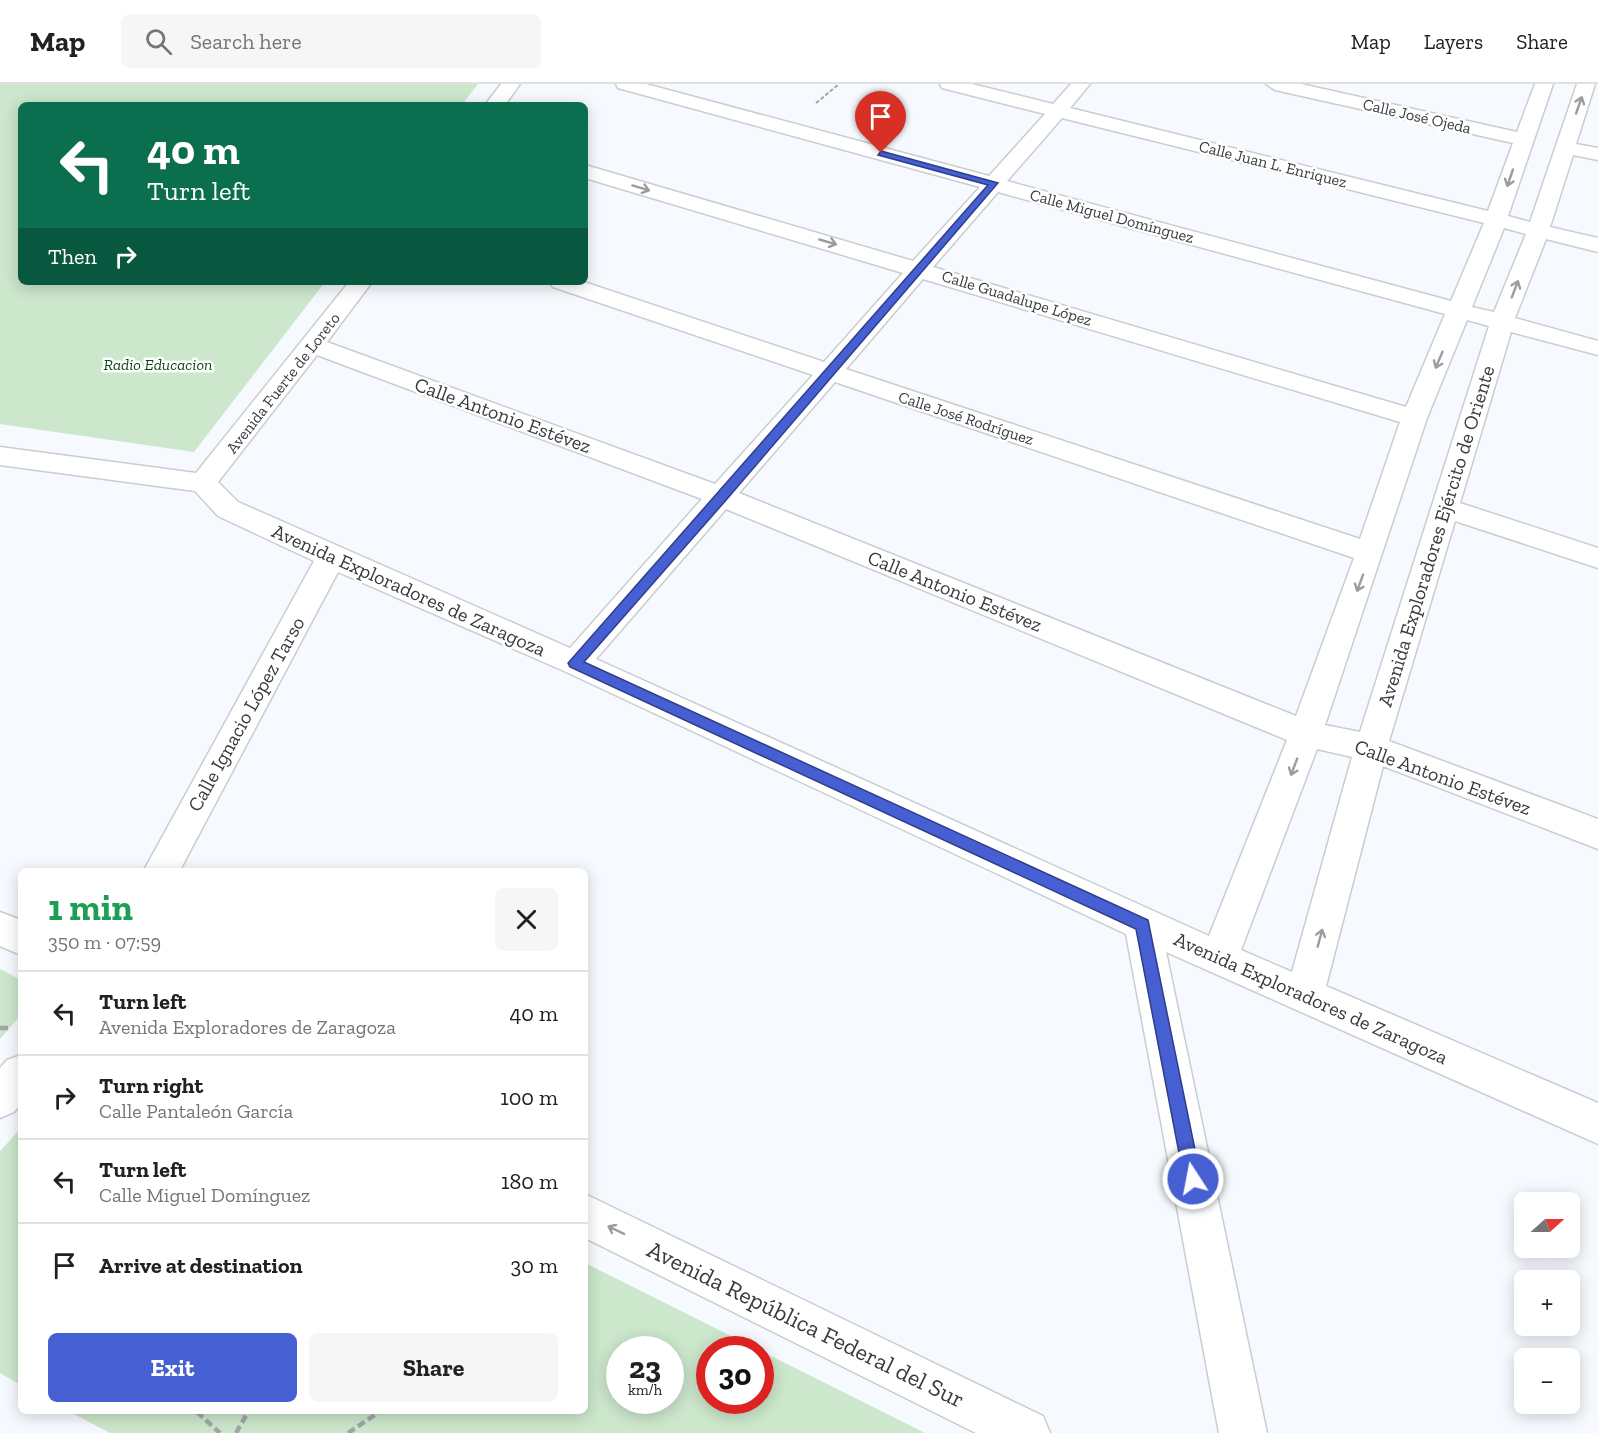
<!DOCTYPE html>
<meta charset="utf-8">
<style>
:root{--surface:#fff;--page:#f6f6f6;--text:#202124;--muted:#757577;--line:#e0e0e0;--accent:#465fd3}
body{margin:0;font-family:"Zilla Slab",serif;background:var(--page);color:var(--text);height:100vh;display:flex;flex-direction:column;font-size:22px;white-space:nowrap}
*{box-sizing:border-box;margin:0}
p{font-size:20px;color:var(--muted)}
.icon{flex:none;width:33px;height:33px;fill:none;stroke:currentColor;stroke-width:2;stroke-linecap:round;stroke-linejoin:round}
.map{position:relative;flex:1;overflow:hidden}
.drawer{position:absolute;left:18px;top:784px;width:570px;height:546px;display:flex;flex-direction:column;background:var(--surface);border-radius:9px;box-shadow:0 3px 15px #0003}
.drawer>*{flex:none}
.banner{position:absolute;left:18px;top:18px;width:570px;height:183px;border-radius:9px;box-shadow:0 3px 15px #0003;background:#0b6e4f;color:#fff;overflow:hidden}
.needle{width:39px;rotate:69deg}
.fabs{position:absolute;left:1514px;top:1108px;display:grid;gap:12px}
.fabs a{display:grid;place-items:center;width:66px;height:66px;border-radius:9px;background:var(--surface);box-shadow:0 3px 15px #0003;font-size:30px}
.speed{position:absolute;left:606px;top:1252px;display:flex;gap:12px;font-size:30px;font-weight:700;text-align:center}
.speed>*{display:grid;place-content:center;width:78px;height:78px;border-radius:50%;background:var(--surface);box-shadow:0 3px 15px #0003;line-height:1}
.speed small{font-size:15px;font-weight:400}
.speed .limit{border:9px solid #d22;background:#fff;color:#111}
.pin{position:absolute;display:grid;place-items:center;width:51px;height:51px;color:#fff;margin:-62px -26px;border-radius:50% 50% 50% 0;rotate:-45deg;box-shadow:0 0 6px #0007}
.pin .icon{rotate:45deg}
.me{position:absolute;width:66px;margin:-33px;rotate:349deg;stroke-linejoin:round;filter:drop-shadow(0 0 4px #0008)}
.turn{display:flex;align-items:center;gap:21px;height:126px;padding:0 30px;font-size:27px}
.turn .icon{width:78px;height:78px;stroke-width:2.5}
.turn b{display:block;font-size:42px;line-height:51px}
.then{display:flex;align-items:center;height:57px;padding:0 30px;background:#0003;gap:12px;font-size:22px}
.round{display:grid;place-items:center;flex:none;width:63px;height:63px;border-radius:9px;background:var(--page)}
.summary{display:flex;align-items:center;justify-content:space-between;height:102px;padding:0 30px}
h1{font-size:36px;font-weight:700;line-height:45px;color:#1e9e55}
.cta{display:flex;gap:12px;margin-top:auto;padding:12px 30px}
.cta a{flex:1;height:69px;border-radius:9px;background:var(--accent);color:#fff;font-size:24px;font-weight:700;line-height:69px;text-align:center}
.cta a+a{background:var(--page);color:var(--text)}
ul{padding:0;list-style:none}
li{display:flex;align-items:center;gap:18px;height:84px;padding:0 30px;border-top:2px solid var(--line)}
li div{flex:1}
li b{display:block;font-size:22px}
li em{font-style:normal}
header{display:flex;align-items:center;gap:36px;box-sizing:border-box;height:84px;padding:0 30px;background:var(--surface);border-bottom:2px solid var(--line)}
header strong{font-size:28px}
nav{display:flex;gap:33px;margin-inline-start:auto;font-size:21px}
.search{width:420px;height:54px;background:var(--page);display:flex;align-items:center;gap:15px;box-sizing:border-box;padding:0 21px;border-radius:9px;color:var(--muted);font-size:22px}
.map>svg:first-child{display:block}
.green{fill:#cce7cc;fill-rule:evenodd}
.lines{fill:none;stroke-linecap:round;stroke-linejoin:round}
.minor-casing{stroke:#c9cdd2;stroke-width:3}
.path-far1{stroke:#a3a6a9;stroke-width:2;stroke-dasharray:4 2;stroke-linecap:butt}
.path{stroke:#a3a6a9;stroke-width:4.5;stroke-dasharray:8 4;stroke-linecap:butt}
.minor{fill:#fff;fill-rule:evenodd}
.oneway{stroke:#9c9c9e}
.route{fill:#465fd3;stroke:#2e3e89;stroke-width:1.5}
.labels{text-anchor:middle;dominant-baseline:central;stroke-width:5;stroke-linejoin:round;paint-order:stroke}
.far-street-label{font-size:16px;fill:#393a3c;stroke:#fff}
.far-park-label{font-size:16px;font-style:italic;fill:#0b4615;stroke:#fff}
.street-label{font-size:20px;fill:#393a3c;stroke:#fff}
.near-street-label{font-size:24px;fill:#393a3c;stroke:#fff}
</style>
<header>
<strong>Map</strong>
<div class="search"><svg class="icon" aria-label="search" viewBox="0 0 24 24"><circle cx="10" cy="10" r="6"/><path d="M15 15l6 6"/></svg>Search here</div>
<nav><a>Map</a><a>Layers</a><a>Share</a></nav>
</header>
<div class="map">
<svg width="1598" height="1349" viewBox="0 0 1598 1349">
<rect width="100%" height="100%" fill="#f6fafe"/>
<g class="green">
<path d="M0,0H478L462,21H21V198H325L194,368L0,340Z"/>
<path d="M0,885L21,896V931L0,955Z"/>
<path d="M21,1044V1301L0,1289V1067Z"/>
<path d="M585,1179L759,1266H710V1317H760L761,1267L925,1349H110L70,1328H585ZM620,1266H670V1317H620Z"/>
</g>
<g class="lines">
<g class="minor-casing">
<g id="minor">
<path d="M501,0H520L505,21H485Z"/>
<path d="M616,0H646L989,92L1045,30L942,4L940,0H972L1053,20L1071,0H1090L1070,24L1488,127L1513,59L1275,6L1266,0H1301L1517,48L1535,0H1553L1508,132L1530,138L1577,0H1595L1576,60L1598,64V76L1573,71L1550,143L1598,154V168L1546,155L1515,234L1598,257V271L1511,248L1460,419L1598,464V484L1455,437L1389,657L1598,735V765L1383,682L1326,902L1598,1019V1060L1166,868L1267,1349H1219L1126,850L564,587L338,488L179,788H143L314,477L218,432L195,407L0,381V363L196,389L349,198H372L327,258L715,400L813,291L553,203L550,198H584L824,278L903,189L585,94V81L913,177L980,103L618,4ZM1062,34L1484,139L1451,217L1007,97ZM998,108L1445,230L1406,323L933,183ZM1504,144L1526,150L1494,228L1472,223ZM923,195L1400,338L1360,455L846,285ZM1467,236L1489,242L1360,648L1325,641L1427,334ZM317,271L702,415L570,564L238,418L218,398ZM835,298L1354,474L1296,632L739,409ZM726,425L1287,656L1209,852L596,575ZM1317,665L1352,673L1292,888L1241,866Z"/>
<path d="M0,828L21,836V871L0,862Z"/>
<path d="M21,971V1020L14,1028L0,1034V984L7,976Z"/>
<path d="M585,1110L1043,1332L1050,1349H976L585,1154Z"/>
</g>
</g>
<path class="path-far1" d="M816,19L839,0"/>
<g class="path">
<path d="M0,944H10"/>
<path d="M197,1328L220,1349"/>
<path d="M236,1349L248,1328"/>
<path d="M348,1349L379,1328"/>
</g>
<use href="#minor" class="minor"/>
</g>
<defs><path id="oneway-shaft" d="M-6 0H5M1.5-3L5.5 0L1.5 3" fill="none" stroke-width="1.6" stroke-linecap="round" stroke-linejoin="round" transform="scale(1.5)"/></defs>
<g class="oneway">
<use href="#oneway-shaft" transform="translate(1579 21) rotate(-71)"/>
<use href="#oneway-shaft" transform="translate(1510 94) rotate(109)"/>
<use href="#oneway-shaft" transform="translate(641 104) rotate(17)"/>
<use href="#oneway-shaft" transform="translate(828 158) rotate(16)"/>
<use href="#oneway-shaft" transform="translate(1515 205) rotate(-69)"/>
<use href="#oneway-shaft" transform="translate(1439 276) rotate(113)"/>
<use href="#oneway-shaft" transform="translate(1360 499) rotate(110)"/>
<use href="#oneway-shaft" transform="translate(1294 683) rotate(111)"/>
<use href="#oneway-shaft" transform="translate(1320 854) rotate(-75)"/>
<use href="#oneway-shaft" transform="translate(616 1146) rotate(-154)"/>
</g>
<path class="route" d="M881,67L998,99L727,415L584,578L1148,836L1201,1095L1199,1101L1193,1103L1187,1101L1184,1095L1136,845L570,583L568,579L988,101L878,71Z"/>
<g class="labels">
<g class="far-street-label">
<text transform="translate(1417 32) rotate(13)">Calle José Ojeda</text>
<text transform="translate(1273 80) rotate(14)">Calle Juan L. Enriquez</text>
<text transform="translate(1112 132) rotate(15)">Calle Miguel Domínguez</text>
<text transform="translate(1017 214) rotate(17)">Calle Guadalupe López</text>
<text transform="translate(283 299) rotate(-52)">Avenida Fuerte de Loreto</text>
<text transform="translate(966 334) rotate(18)">Calle José Rodríguez</text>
</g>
<g class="far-park-label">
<text x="158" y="280">Radio Educacion</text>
</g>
<g class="street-label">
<text transform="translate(503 331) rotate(20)">Calle Antonio Estévez</text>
<text transform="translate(1436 452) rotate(-73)">Avenida Exploradores Ejército de Oriente</text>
<text transform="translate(409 506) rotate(24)">Avenida Exploradores de Zaragoza</text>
<text transform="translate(955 507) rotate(22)">Calle Antonio Estévez</text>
<text transform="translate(246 630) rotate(-61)">Calle Ignacio López Tarso</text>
<text transform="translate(1443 693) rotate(20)">Calle Antonio Estévez</text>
<text transform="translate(1311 914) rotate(24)">Avenida Exploradores de Zaragoza</text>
</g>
<g class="near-street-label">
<text transform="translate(806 1240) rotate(26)">Avenida República Federal del Sur</text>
</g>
</g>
</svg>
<div class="fabs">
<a><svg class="needle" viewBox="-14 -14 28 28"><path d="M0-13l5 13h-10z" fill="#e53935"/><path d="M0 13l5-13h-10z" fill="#757577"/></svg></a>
<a>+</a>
<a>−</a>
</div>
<div class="speed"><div>23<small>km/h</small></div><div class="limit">30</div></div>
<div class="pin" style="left:881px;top:69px;background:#d93025"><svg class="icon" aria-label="arrive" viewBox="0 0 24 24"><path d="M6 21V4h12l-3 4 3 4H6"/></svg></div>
<svg class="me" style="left:1193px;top:1095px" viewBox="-20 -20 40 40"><circle r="17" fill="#465fd3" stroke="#fff" stroke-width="3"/><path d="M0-11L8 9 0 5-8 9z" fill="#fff"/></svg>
<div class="banner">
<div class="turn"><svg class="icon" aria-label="left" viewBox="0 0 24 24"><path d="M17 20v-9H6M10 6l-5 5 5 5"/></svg><div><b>40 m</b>Turn left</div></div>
<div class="then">Then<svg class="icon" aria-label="right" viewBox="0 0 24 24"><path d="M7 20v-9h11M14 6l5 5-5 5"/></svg></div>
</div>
<section class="drawer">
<div class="summary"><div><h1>1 min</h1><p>350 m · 07:59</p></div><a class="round"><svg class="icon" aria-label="close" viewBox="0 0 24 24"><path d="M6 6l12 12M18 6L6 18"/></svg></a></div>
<ul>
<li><svg class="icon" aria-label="left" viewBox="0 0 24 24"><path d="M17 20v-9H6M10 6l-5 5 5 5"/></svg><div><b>Turn left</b><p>Avenida Exploradores de Zaragoza</p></div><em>40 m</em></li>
<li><svg class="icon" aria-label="right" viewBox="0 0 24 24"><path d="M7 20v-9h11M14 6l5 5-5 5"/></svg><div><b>Turn right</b><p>Calle Pantaleón García</p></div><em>100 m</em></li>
<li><svg class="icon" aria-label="left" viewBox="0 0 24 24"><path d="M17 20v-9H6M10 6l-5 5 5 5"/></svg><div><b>Turn left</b><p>Calle Miguel Domínguez</p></div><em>180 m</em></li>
<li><svg class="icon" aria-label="arrive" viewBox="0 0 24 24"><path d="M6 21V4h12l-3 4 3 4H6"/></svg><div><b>Arrive at destination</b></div><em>30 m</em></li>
</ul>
<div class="cta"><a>Exit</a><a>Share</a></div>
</section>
</div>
